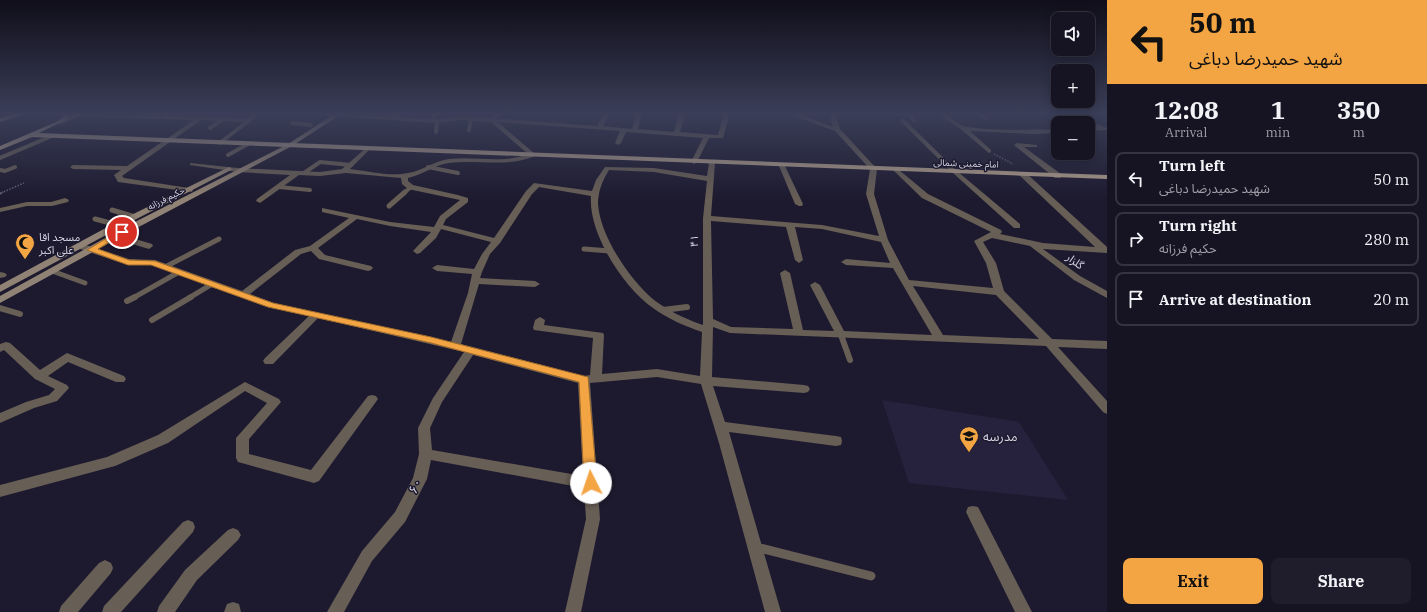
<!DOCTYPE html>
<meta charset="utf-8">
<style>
:root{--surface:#161423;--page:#1f1d2b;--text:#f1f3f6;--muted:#9e9ea6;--line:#353341;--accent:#f3a443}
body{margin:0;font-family:"IBM Plex Serif","Noto Sans Arabic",serif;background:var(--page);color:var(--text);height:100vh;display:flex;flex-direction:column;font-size:15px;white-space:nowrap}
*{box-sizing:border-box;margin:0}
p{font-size:13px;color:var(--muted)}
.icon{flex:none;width:22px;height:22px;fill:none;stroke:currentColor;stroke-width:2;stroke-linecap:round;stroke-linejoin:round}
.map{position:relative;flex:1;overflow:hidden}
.panel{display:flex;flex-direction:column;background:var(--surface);width:320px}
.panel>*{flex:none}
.hud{background:#f3a443;color:#111;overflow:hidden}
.tools{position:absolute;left:1051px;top:12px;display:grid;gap:8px}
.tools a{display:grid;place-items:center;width:44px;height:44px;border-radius:8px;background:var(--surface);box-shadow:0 2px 10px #0003,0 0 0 1px var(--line);font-size:20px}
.pin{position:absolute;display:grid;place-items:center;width:34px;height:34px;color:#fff;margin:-17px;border:2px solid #fff;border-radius:50%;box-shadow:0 1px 4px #0007}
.me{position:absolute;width:44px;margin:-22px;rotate:356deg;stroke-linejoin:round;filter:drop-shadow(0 0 3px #0008)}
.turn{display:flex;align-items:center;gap:14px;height:84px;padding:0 16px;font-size:18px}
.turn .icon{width:52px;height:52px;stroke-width:2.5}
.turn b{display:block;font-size:28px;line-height:34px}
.eta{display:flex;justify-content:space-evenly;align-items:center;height:68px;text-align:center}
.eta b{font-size:24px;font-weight:700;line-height:28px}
.primary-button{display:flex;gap:8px;margin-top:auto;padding:8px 16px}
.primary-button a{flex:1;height:46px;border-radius:8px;background:var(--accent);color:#111;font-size:16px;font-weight:700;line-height:46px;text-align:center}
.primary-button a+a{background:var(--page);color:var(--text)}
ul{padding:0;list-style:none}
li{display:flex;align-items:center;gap:12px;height:54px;margin:0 8px 6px;padding:0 8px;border:2px solid var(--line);border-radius:8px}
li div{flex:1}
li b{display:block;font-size:15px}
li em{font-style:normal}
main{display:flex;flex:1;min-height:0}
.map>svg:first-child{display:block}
.built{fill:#26223d}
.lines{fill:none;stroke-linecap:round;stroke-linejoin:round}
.path-far1{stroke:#646274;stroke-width:1.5;stroke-dasharray:1.5 1.5;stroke-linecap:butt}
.path{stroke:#646274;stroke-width:2;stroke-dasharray:1.5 1.5;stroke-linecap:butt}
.lane-far3{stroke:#675e55;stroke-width:4}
.lane-far2{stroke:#675e55;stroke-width:5}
.lane-far1{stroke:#675e55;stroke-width:6}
.lane{stroke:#675e55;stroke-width:9}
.street{fill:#675e55;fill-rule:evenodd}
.secondary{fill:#908274;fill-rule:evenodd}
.primary{fill:#b19f8b;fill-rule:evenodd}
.route{fill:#f3a443;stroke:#9e6b2c}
.labels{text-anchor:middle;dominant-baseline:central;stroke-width:3;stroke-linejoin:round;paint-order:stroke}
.far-street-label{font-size:9px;fill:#d4d3e2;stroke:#1d1a2f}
.poi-label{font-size:11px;fill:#d4d3e2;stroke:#1d1a2f;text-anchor:start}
.street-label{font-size:11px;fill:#d4d3e2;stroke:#1d1a2f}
.near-poi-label{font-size:13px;fill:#d4d3e2;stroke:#1d1a2f;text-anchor:start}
.near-street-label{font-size:13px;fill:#d4d3e2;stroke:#1d1a2f}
</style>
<main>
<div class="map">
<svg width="1107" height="612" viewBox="0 0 1107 612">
<rect width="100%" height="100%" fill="#1d1a2f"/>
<path class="built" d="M882,400L1019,422L1068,500L909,483Z"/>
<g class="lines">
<g class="path-far1">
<path d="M994,154L1013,164"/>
<path d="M1,193L24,183"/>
</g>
<path class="path" d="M0,194L3,192"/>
<g class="lane-far3">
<path d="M908,113L914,120"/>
<path d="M166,116L170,113"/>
<path d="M395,118L399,113"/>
<path d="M431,120L437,113"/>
<path d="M493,121L499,113"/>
<path d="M292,123L311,125"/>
<path d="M210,128L224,118"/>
<path d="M469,130L471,119"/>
<path d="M436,132L437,121"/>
<path d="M228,155L248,144"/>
<path d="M0,158L52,136"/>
<path d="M428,167L458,173"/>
<path d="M0,170L5,171L15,167"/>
<path d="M304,173L320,162L351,165"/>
<path d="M279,187L310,190"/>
<path d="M404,193L411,187"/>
</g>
<g class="lane-far2">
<path d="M389,206L405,192"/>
<path d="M112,210L135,217"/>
<path d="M95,219L118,225"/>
<path d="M584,249L610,251"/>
<path d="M165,267L219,239"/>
<path d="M52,271L85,283"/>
<path d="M133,298L179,272"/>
<path d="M189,298L212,284"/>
</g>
<g class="lane-far1">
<path d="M127,301L135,297"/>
<path d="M0,308L20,314"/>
<path d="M663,310L687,307"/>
<path d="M152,320L191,297"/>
<path d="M841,335L850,360"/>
</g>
<path class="lane" d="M756,547L871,576"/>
<g class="street">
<path d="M255,113H262L220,145L217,143L218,142L244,122L201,120L122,176L124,178L189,188L193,190L192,192L118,182L114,175L121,170L73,169L70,167L73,165L127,166L194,120L78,117L76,116V114L198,117L202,115L205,117L249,118Z"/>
<path d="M325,113L437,119L463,116L597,126L604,113H610L603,126L632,129L636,113H642L638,129L674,132L679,113H685L680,132L718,135L724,113H730L723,138H709L697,162L694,164L691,162L703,138L626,132L621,143L618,145L615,143L620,131L498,122L535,154V156C505,168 479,159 449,163C434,165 422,175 408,178V181L413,185L458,195L468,198V202L446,219L443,225L494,238L526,191L534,183L592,191L596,180L605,167L654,168L707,176L709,163L712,161L715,163L711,216L822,225L879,236L866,194L870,169L835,131L786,113H795L833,127L830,117L834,113H840L836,117L840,129L877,169L874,194L888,240L909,280L993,288L986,263L974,241L991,232L922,198L893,170L898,169L928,194L1001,230L1002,232L1000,234L1043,243L1095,247L1018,174L1025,172L1107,247V253L1043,249L1080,276L1107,291V298L1074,280L1030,246L992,238L983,242L996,263L1004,291L1052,339L1107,341V349L1058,347L1107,401V414L1103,412L1046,346L730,333L713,327L712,377L804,385L808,386L810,389L808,392L804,393L713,386L725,422L836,436L841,437L842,441L841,445L836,446L729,432L781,612H765L719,443L701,384L657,377L590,383L600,519L581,612H565L586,519L584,488L431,460L427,479L405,522L372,561L344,612H327L362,551L395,512L413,478L419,454L418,428L433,398L464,352L318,318L273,364H265L263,361L265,358L309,316L267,307L151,265H128L77,248L76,246L77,244H83L129,259L155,260L242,291L295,250L310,246L349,218L322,212V208L390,222L434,227L440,216L460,200L408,189L402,184L401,178L346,173L320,176L299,175L260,203L256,201L257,199L290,175L238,172L190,165V163L238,168L320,172L342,169L367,147L370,149L350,169C369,171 389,177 408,173C422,171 434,161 449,159C476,156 502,164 528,154L491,122L463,120L437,123L327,116ZM609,170L654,172L707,181L703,218V325C685,319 669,311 654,300C630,280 600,236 598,204C598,192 602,181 609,170ZM539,187L591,196C588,233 623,287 653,308C668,319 685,326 702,332L700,376L657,369L602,374L604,335L603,333L544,325L545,320L540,317L535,320L533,328L534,330L593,338L590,375L584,376L461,344L479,284L535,287L540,284L535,281L480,278L482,272L490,254L500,243L532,194ZM357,219L390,226L431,232L413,251L417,254L420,253L436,238L441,229L491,242L482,254L474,269L437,265L432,268L437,271L472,274L468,293L451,342L274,303L250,294L301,254L311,251L319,259L368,271L371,270L373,268L371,266L325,255L318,248ZM711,221L786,227L795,260L799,263L803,260L795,227L822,229L881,242L890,263L846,259L841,262L846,265L893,268L932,335L844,331L820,285L815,282L810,285L834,331L803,330L790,273L785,270L780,273L793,329L731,327L713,319ZM913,286L996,295L1039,339L943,335ZM473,355L578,383L583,476L432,450L430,428L442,402Z"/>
<path d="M937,113C950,113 956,126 967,127C997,131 1028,130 1058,129V133L1034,134L970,131L991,150V152L989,153L958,127Z"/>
<path d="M974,113H981L990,119L985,120Z"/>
<path d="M1063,113H1072L1107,128V130L1088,131V127H1095Z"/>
<path d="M900,119H904L957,171L1020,224V228H1014L953,173L900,121Z"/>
<path d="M1017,143L1037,145V147H1024L1061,174V178H1055L1015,146L1014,145Z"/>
<path d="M780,165L785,166L803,204L802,206H799L795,204L779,166Z"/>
<path d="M65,198L69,200L68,202L52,206H27L0,212V208L27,202H51Z"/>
<path d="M115,233L152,244L153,246L149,249L112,238V234Z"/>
<path d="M0,272L5,273L7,275L5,277L0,278Z"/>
<path d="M6,342L10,343L40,370L67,353L124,376L126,379L124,382H116L68,362L48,376L67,385L69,388L57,401L34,408L0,423V413L26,402L49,395L55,389L35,379L4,350L0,352V344Z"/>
<path d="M245,382L279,399L281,402L249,439V454L311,470L368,396L372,395L376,396L378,399L319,481L314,483L238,462L236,458V438L267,403L245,391L168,443L115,466L0,497V485L107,457L158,435Z"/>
<path d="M973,506L978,507L1032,612H1015L966,512L968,507Z"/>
<path d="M188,520L193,522L195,527L193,532L121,612H102L104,606L183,522Z"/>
<path d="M233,528L238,530L241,535L238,540L197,580L175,612H157L159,606L185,570L228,530Z"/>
<path d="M105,560L111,563L113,568L111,573L78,612H59L61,606L99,563Z"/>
<path d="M233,602L239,604L241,612H224L227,604Z"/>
</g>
<g class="secondary">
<path d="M77,113H86L60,124L55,123Z"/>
<path d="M336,113H343L292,146L133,230L0,303V296L127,226L288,144Z"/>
<path d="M229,167L232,169L231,170L121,227L0,292V285L115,223Z"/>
</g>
<g class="primary">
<path d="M19,113H29L0,122V118Z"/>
<path d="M63,113H69L68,119L39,133L1107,175V179L32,137L0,150V146L56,122L63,117Z"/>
</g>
</g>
<linearGradient id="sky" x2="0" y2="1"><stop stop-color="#100e1a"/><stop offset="0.57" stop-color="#3a3e58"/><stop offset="1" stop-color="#3a3e58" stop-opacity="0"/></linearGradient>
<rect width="1107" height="199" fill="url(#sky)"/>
<path class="route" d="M120,230L126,232L98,249L129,260L155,261L273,303L431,337L588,377L597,483L595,487L591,489L586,487L584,483L579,382L431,343L268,307L151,265H128L87,250Z"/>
<defs>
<g id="mosque-pin" transform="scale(1)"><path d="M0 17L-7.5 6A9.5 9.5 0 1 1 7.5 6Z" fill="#f3a443" stroke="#1d1a2f"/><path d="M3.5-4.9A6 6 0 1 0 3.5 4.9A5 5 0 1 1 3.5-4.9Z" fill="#111"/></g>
<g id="school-pin" transform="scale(1)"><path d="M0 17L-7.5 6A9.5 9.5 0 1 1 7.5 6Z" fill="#f3a443" stroke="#1d1a2f"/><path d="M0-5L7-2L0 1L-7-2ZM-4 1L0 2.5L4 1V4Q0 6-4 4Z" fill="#111"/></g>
</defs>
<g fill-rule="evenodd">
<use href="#mosque-pin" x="25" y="243"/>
<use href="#school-pin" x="969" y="436"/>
</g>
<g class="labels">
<g class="far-street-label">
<text transform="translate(966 163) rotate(2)">امام خمینی شمالی</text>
<text transform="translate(166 198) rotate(-27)">حکیم فرزانه</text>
</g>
<g class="poi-label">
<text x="39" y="237">مسجد اقا<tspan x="39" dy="13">علی اکبر</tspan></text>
</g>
<g class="street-label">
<text transform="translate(694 241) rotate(-89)">۴۱</text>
<text transform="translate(1075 261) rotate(36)">گلزار</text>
</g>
<g class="near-poi-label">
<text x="983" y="436">مدرسه</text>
</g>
<g class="near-street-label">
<text transform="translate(415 486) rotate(-65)">۶۰</text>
</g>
</g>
</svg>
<div class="tools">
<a><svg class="icon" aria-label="sound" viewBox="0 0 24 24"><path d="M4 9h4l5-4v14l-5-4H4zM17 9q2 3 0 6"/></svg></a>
<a>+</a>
<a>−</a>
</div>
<div class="pin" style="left:122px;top:232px;background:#d93025"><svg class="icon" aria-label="arrive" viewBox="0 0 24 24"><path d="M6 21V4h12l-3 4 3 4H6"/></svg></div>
<svg class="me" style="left:591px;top:483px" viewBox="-20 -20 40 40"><circle r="19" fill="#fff"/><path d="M0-13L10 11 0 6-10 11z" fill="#f3a443"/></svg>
</div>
<section class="panel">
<div class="hud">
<div class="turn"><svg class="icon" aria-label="left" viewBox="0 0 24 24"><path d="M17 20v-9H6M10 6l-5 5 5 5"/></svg><div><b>50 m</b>شهید حمیدرضا دباغی</div></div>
</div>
<div class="eta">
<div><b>12:08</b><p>Arrival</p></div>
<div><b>1</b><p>min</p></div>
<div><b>350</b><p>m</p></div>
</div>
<ul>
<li><svg class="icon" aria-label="left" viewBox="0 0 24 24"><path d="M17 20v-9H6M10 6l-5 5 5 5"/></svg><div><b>Turn left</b><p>شهید حمیدرضا دباغی</p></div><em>50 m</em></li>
<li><svg class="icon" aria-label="right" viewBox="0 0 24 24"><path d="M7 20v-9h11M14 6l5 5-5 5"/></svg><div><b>Turn right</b><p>حکیم فرزانه</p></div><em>280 m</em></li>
<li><svg class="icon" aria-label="arrive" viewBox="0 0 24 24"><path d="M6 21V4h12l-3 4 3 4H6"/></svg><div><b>Arrive at destination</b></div><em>20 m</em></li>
</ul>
<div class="primary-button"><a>Exit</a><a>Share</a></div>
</section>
</main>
